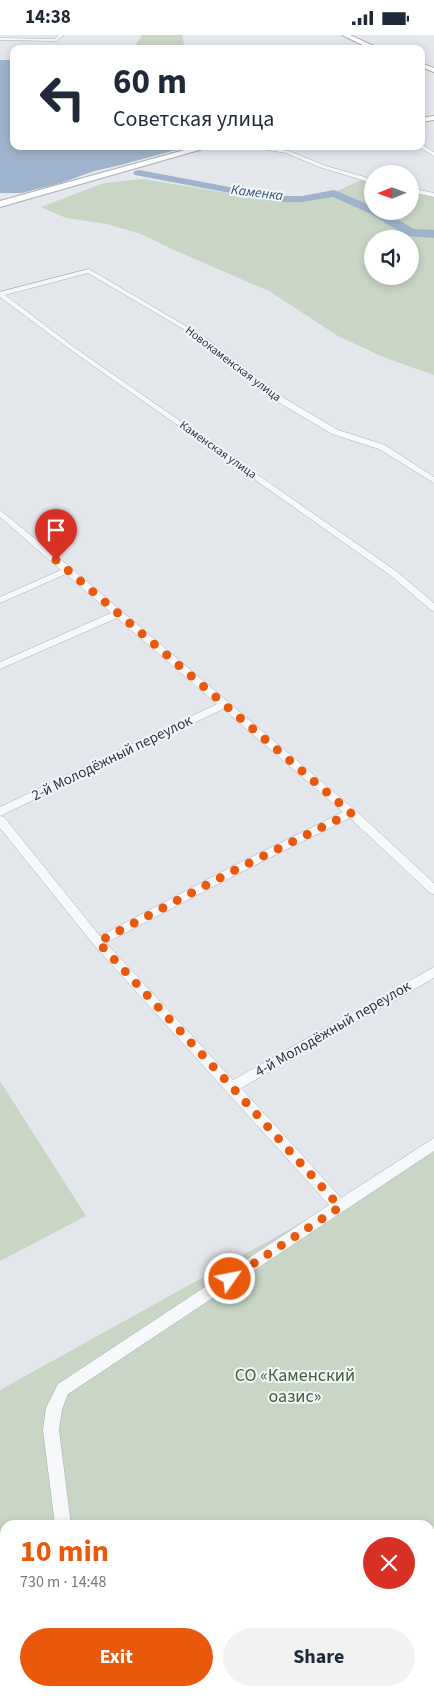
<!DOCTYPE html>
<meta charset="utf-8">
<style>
:root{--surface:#fff;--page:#f2f2f3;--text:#1f2937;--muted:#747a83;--accent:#ea580c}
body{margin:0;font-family:"Source Sans 3",sans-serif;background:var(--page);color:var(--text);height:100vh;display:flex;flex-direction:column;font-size:19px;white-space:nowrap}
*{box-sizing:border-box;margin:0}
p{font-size:16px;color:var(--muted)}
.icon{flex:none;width:28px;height:28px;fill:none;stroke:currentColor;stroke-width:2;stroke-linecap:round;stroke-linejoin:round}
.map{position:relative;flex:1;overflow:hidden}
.drawer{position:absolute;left:0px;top:1485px;width:435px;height:176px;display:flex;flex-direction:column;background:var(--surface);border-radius:15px 15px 0 0;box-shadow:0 2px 8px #0003}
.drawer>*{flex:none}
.hud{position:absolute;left:10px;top:10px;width:415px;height:105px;border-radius:10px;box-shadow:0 2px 8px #0003;background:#fff;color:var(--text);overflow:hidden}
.needle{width:32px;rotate:269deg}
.tools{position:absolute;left:364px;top:130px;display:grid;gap:10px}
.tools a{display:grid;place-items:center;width:55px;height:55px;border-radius:50%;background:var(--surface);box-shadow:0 2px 8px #0003;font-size:25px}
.pin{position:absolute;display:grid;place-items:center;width:42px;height:42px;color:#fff;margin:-51px -21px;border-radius:50% 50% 50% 0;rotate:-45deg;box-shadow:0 0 5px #0007}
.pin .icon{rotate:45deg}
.me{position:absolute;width:55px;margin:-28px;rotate:57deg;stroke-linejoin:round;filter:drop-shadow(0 0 4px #0008)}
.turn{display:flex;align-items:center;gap:18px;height:105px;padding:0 20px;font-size:22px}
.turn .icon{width:65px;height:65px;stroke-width:2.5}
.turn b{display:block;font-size:35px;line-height:42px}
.round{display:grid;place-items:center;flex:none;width:52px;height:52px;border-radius:26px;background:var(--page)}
.summary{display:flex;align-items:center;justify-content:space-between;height:85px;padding:0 20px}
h1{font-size:30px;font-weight:700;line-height:38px;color:var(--accent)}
.cta{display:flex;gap:10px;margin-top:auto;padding:10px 20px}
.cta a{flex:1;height:58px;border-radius:30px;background:var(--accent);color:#fff;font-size:20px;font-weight:700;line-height:58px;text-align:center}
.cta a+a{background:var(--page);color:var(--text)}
.status{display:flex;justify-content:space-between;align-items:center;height:35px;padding:0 25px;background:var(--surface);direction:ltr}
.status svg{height:14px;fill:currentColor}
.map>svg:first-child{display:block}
.green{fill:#c9d6c5;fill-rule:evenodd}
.water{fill:#9fb4cc}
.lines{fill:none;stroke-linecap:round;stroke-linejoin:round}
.river{fill:#9fb4cc;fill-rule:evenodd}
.street-casing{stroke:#a9aeb7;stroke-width:1}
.secondary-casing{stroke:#a9aeb7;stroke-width:2}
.street{fill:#f7f8fa;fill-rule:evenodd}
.secondary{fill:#fff;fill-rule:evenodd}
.route{stroke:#ea580c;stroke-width:9;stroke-dasharray:0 16.2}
.labels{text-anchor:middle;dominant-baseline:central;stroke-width:4;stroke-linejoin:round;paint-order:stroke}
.far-street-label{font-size:12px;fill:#2b3445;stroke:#f4f6f9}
.far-water-label{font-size:14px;font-style:italic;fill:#34527a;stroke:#f4f6f9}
.street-label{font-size:15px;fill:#2b3445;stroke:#f4f6f9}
.near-park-label{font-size:18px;fill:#3f6138;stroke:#f4f6f9}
</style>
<div class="status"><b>14:38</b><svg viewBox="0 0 49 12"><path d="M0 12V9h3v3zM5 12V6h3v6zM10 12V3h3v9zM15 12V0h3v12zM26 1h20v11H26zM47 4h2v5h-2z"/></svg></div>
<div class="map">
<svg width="434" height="1661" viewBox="0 0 434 1661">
<rect width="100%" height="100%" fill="#e4e7ec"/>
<g class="green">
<path d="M142,0H182L185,14H130L135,11Z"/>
<path d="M143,144L274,166L304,165L331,161L362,172L407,200L434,202V340L383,322L338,301L269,256L176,216L141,199L107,189L66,183L41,172L104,148ZM372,204H410V241H372Z"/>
<path d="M363,144L372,147V173L335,157Z"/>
<path d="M410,156L434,158V197H413L378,176H410Z"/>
<path d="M0,1046L86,1181L0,1226Z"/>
<path d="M434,1114V1605L430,1609V1490H5V1656H391L387,1661H0V1355Z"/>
</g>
<path class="water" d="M0,25H14V111H190L121,130L94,136L61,148L22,158H0Z"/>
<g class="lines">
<path class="river" d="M139,135L277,161H302L334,155L372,171V176H383L414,194L434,195V203L407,201L369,178L333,162L302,167H277L135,140L133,138L135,136Z"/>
<g class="street-casing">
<g id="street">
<path d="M59,0H64L56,6L0,5V3L55,4Z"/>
<path d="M421,109L434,117V121L419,112Z"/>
<path d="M244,111H259L289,116L326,131L372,144V148L322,133L286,118Z"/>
<path d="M410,153L434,158V162L410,157Z"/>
<path d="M89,234L206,303L284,363L338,395L385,410L434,442V448L379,414L332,399L278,367L202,305L88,238L5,260L75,313L396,536L434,568V576L431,575L390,540L71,315L0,262V257Z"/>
<path d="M0,475L71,533L355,775L434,848V859L430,858L350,783L241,837L106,908L233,1045L434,932V943L241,1053L341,1163L434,1103V1116L68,1359L62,1374L59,1395L71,1490H55L43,1395L46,1373L58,1349L329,1170L94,910L0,793V781L4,782L100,901L233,831L343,777L223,674L0,781V772L217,669L117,583L0,634V627L111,578L66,539L0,568V562L61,535L0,482Z"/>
<rect x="80" y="1656" width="18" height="5"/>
</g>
</g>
<g class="secondary-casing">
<g id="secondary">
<path d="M342,0H350L380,14H371Z"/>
<path d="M421,28L434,33V37L421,32Z"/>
<path d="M434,81V85L421,87V83Z"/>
<path d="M199,111H213L0,172V166Z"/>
</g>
</g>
<use href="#street" class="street"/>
<use href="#secondary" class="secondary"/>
</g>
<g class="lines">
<path class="route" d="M56,525L351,778L237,834L98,907L232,1052L340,1172L230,1244"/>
</g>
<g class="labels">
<g class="far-street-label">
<text transform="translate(233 329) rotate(37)">Новокаменская улица</text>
<text transform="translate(218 415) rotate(35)">Каменская улица</text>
</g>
<g class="far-water-label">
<text transform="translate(257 158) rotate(7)">Каменка</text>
</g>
<g class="street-label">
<text transform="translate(112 723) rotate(-26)">2-й Молодёжный переулок</text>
<text transform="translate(333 994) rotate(-30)">4-й Молодёжный переулок</text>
</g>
<g class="near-park-label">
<text x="295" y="1340">СО «Каменский<tspan x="295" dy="21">оазис»</tspan></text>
</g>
</g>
</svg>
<div class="tools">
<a><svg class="needle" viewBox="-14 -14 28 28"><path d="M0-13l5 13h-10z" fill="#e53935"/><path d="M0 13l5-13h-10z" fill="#747a83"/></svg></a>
<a><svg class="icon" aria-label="sound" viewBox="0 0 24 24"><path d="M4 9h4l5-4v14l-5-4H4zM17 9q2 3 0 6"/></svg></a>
</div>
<div class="pin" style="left:56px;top:525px;background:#d93025"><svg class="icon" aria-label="arrive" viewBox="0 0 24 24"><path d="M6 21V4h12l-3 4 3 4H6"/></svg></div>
<svg class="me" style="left:230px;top:1244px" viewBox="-20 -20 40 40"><circle r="17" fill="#ea580c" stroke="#fff" stroke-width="3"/><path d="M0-11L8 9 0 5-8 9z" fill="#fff"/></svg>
<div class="hud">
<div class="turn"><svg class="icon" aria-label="left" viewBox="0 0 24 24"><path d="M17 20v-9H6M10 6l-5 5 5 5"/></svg><div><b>60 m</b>Советская улица</div></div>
</div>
<section class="drawer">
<div class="summary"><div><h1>10 min</h1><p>730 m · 14:48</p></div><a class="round" style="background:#d93025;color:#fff"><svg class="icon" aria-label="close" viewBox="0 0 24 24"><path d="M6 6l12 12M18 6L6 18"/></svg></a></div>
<div class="cta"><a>Exit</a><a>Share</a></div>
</section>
</div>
